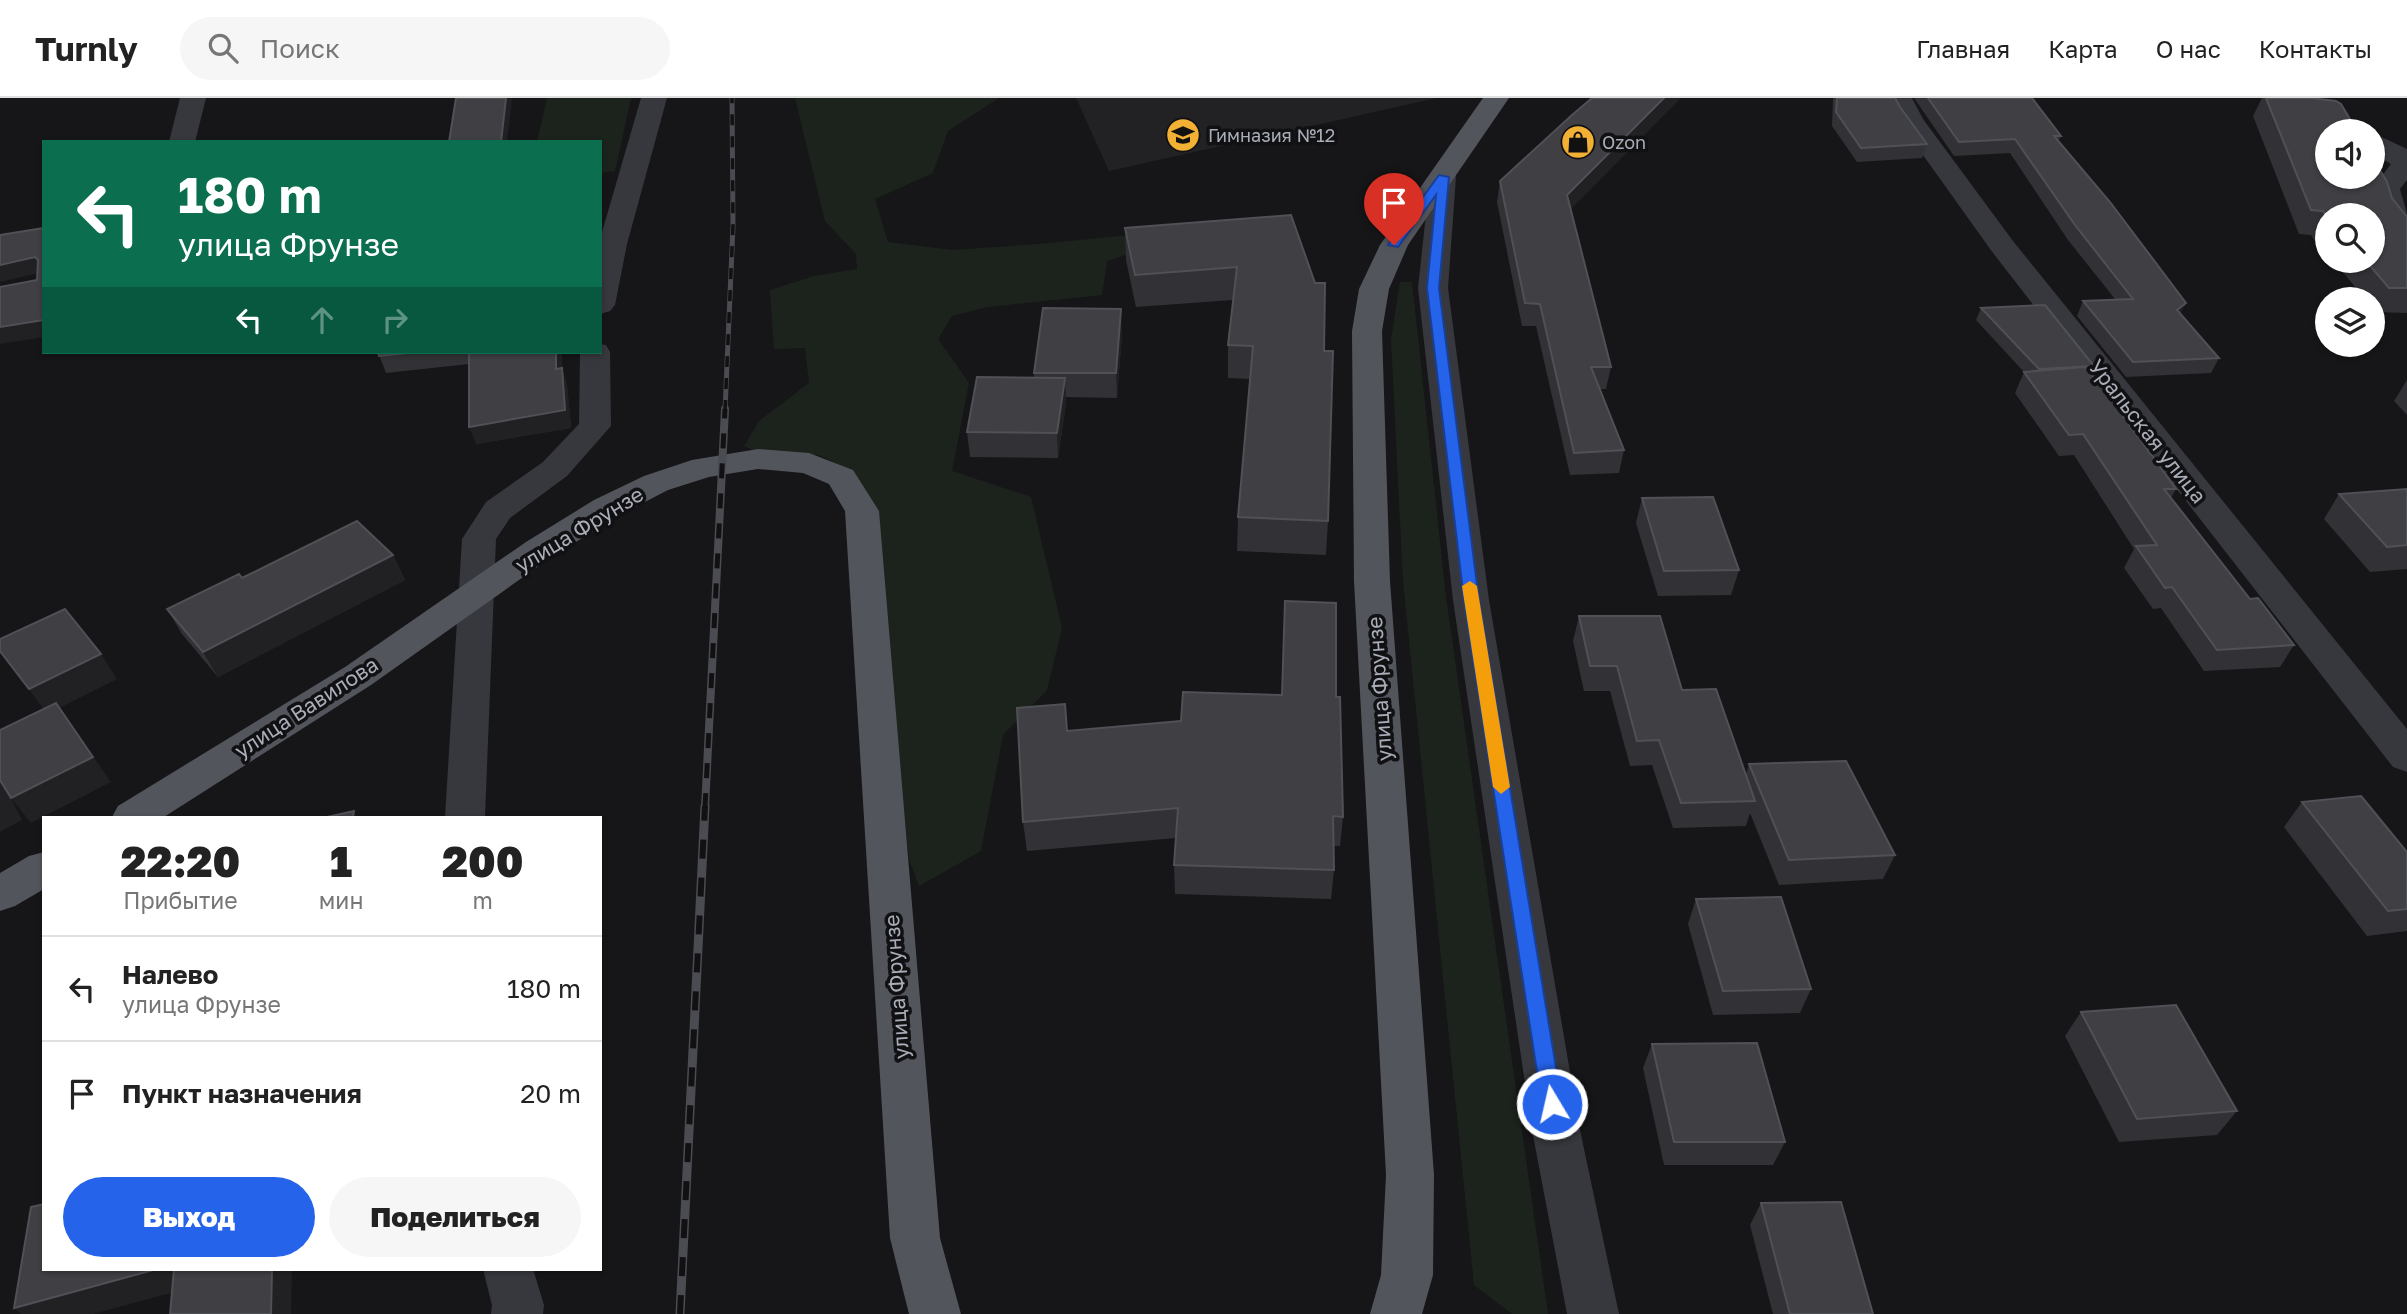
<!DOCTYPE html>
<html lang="ru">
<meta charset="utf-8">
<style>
:root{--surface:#fff;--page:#f6f6f6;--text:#222;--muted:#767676;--line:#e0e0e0;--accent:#2563eb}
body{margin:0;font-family:"Golos Text",sans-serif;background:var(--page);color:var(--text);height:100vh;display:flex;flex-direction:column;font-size:26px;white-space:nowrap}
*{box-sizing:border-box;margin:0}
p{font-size:23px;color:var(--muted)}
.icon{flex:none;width:38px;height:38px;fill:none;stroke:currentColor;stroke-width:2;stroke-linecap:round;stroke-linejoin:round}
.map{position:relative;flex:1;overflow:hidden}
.side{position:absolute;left:42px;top:718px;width:560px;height:455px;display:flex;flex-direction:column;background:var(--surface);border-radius:0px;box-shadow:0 2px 5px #0004}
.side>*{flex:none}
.guide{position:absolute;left:42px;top:42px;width:560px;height:214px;border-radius:0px;box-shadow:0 2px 5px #0004;background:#0b6e4f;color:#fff;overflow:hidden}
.buttons{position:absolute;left:2315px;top:21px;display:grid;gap:14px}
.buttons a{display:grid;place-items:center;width:70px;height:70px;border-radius:50%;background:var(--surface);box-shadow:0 2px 5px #0004;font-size:35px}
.pin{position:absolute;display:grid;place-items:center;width:60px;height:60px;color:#fff;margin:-72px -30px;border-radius:50% 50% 50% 0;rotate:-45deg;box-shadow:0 0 7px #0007}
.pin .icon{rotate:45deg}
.me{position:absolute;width:77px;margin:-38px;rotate:351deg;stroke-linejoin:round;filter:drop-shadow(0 0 5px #0008)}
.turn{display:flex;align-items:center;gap:24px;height:147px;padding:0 21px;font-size:32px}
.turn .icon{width:91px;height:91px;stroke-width:2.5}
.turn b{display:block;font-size:49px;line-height:60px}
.lanes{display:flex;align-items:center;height:66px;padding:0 21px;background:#0003;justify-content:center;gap:35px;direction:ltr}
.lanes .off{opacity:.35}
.eta{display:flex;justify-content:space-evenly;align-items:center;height:119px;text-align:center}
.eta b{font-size:42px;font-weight:800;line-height:49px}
.primary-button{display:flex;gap:14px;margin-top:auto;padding:14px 21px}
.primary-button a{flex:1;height:80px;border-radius:42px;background:var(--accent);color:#fff;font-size:28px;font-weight:800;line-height:80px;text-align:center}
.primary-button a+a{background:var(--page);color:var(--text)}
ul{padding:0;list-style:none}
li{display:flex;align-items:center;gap:21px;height:105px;padding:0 21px;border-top:2px solid var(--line)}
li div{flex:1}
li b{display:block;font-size:26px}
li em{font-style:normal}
header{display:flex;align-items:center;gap:42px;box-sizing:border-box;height:98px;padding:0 35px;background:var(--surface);border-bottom:2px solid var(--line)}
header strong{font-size:33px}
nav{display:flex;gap:38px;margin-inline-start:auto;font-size:24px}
.search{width:490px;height:63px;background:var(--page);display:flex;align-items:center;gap:18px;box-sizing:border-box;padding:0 24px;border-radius:38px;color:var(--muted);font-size:26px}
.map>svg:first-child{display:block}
.built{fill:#222225}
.green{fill:#1c231d}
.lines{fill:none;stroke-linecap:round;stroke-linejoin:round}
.minor{fill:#37383d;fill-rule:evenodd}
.major{fill:#53555c;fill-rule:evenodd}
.rail-far2-casing{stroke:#4a4c52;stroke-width:5}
.rail-far1-casing{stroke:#4a4c52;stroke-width:8}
.rail-casing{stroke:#4a4c52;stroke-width:9}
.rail-far2{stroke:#111113;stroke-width:3.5;stroke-dasharray:11;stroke-linecap:butt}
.rail-far1{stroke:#111113;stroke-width:5;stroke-dasharray:15;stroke-linecap:butt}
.rail{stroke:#111113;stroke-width:6;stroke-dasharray:19;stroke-linecap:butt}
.wall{fill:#323236;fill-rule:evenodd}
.shaded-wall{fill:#212124}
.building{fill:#3f3f44;stroke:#4f5156;stroke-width:2}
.route{fill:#2563eb;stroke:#184099;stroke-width:2}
.slow{fill:#f59e0b}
.labels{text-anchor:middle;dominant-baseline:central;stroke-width:7;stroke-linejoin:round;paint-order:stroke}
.far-poi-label{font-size:18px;fill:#a8adb8;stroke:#111113;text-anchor:start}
.street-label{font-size:21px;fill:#a8adb8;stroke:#111113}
</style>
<header>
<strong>Turnly</strong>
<div class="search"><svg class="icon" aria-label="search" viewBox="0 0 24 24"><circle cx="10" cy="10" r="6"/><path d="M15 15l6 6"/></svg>Поиск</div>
<nav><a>Главная</a><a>Карта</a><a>О нас</a><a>Контакты</a></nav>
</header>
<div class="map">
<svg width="2407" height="1216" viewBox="0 0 2407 1216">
<rect width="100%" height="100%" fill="#161618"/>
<path class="built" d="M1076,0H1437L1109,73Z"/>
<g class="green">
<path d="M547,0H631L615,73L600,75V44H537Z"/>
<path d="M795,0H999L948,33L933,75L875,101L888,144L952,152L1039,146L1171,133L1159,146L1107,163L1102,197L987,209L952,218L938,241L969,285L952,373L1031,399L1062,530L1047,592L1003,637L981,753L919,788L909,761L894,622L852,373L819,357L758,354L744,348L759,323L809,285L805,250L774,251L770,192L814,178L857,171L856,156L825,123Z"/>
<path d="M1400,184H1412L1446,499L1548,1216H1512L1474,1187L1403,483L1391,242Z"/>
</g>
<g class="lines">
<g class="minor">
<path d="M180,0H206L195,44H169Z"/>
<path d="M641,0H667L627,146L615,207L610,213L600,216V141Z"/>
<path d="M1886,0H1912L1923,21L2013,143L2407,631V674L2393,669L1993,155L1898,22Z"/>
<path d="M2373,35L2407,51V82L2400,91L2407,116V146L2397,144L2381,122L2372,91L2391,66L2373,55Z"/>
<path d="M1443,71L1452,73L1456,79L1448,190L1489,502L1580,1032L1619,1216H1567L1532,1032L1453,502L1418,190L1430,79L1434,73Z"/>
<path d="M600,246L606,247L610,254L611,328L567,378L510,420L496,441L485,719H445L462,441L486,404L543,364L579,326L580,254H600Z"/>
<path d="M483,1171H533L544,1207L543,1216H491L492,1207Z"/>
</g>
<g class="major">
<path d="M1483,0H1509L1408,147L1389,191L1382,233L1390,483L1434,1077L1433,1177L1422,1216H1370L1381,1177L1386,1077L1354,483L1352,233L1359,191L1380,147Z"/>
<path d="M758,351L809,355L853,372L879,413L940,1140L961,1216H909L890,1140L845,413L829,386L803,375L758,371L709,379L668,392L618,418L550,460L371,587L164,719H112L118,708L345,569L526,444L594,402L644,378L692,362Z"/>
<path d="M44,754V791L15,808L0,813V775L29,758Z"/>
</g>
<g class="rail-far2-casing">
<path id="rail-far2" d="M725,313L733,128L732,0"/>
</g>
<g class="rail-far1-casing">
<path id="rail-far1" d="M705,710L725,311"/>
</g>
<g class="rail-casing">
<path id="rail" d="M680,1216L705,708"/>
</g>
<use href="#rail-far2" class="rail-far2"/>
<use href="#rail-far1" class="rail-far1"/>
<use href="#rail" class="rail"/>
</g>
<g class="wall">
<path d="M1833,0H1895L1900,9L1927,46L1922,60L1857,64L1832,28Z"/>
<path d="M1914,0H2032L2061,38L2058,44L2180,216L2219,260L2211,275L2126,279L2077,218L2083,203L2115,201L2068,142L2010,55L1954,58Z"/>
<path d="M2262,0H2266L2392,100L2407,119V215L2375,214L2373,212V201H2365L2342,173L2333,172L2311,137L2299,136L2253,18ZM2328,117L2373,163H2328Z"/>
<path d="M1500,83L1571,111L1611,269L1606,291H1600L1624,352L1619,375L1570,377L1536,228H1522L1497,104Z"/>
<path d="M1291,117L1324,253L1328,423L1326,457L1237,453L1238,419L1250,281L1228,280V247L1233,202L1136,209L1126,162L1125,130Z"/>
<path d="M1981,210L2094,268L2090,275L2176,391L2171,400L2250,501L2294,547L2280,569L2204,573L2161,510L2153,511L2124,470L2134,451L2074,357L2059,358L2015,295L2024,274L1976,222Z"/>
<path d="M1122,235L1117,300L1066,299V305L1058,360L970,359L967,334L1034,280V275Z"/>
<path d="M378,254H562V271L567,287L571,330L476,346L469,266L386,275Z"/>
<path d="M2407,282V317L2394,303Z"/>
<path d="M2407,391V471L2370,474L2324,421L2339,396Z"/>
<path d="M1642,400L1739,472L1731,497L1658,498L1636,425Z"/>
<path d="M393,457L405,482L218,579L182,536L167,511L242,480Z"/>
<path d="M1285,503L1336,599L1343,719L1340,748H1333L1334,772L1331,801L1175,796L1174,767L1176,740L1027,753L1023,724L1067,633L1181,623L1282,597Z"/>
<path d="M1579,518L1682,592L1746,677L1749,666L1895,757L1883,781L1779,787L1750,715L1746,728L1673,730L1652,667L1630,668L1610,593H1584L1573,543Z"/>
<path d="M2302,704L2407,754V833L2367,838L2284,729Z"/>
<path d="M1696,801L1811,891L1800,915L1713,917L1688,826Z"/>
<path d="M2081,914L2237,1013L2217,1037L2119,1044L2065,938Z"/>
<path d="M1652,946L1785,1044L1773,1067H1664L1643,970Z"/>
<path d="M1761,1105L1873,1216H1773L1750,1127Z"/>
</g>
<g class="shaded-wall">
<path d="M506,0H511L512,2L507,44H501Z"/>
<path d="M1664,0H1681L1563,119L1567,97Z"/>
<path d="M35,159L44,174L0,184V167Z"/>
<path d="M2186,205L2178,220L2177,212Z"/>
<path d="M1121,211L1122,235L1117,300L1116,275Z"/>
<path d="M44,222V239L0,246V229Z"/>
<path d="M556,254H562V271L567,287L571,330L476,346L469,329L556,271Z"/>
<path d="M1065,280L1066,305L1058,360L1057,335Z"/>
<path d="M393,457L405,482L218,579L203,554Z"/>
<path d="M101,556L117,581L59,610L111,684L31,725L11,700L47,616L29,591Z"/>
<path d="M0,682L4,687L22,722L0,734Z"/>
<path d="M157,1171H179L196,1188L93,1216H21L14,1210Z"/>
<path d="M272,1171H292L291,1216H271Z"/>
</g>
<g class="building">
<path d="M456,0H506L501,44H449Z"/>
<path d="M1592,0H1664L1567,97L1611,269H1591L1624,352L1574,355L1540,206L1525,205L1500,83L1572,17Z"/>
<path d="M1837,0H1895L1900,9L1927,46L1861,50L1836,14Z"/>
<path d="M1928,0H2032L2061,38H2054L2110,104L2186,205L2177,212L2219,260L2133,264L2083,203L2133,201L2075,127L2015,41L1959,44Z"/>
<path d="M2266,0H2311L2336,3L2341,6L2357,33H2328V79H2373V60L2387,84L2392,100L2407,119V190H2389L2366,163H2373V117H2328V120L2323,113L2311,112Z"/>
<path d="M1291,117L1315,185H1325L1324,253H1333L1328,423L1238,419L1253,248L1228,247L1237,169L1135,177L1125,130Z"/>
<path d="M44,130V222L0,229V189L37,182L38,162L35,159L0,167V137Z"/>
<path d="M2045,207L2094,268L2039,271L1981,210Z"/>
<path d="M1043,210L1121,211L1116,275H1034Z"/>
<path d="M378,254H418L379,258Z"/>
<path d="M469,254H556V271L562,270L565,312L469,329Z"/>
<path d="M2085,269L2105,293L2176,391H2164L2250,501L2258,500L2294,547L2217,552L2172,489L2165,490L2136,448L2157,447L2083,336L2069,337L2024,274Z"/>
<path d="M977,279L1065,280L1057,335L967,334Z"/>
<path d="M2407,391V447L2387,449L2339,396Z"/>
<path d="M1713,399L1739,472L1664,473L1642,400Z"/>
<path d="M357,423L393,457L203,554L167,511L239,476L242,480Z"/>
<path d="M1285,503L1336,505V599H1340L1343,719L1333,718L1334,772L1174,767L1178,710L1023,724L1017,610L1065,606L1067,633L1181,623L1183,594L1282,597Z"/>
<path d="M65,511L101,556L29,591L0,553V541Z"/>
<path d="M1579,518H1660L1682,592L1716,591L1755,703L1681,705L1659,642L1637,643L1617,568H1590Z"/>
<path d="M56,605L93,659L11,700L0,682V632Z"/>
<path d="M1846,663L1895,757L1789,762L1749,666Z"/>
<path d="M2361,698L2407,754V811L2388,813L2302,704Z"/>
<path d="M354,713L353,719H327Z"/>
<path d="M1781,799L1811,891L1723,893L1696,801Z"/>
<path d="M2176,907L2237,1013L2137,1021L2081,914Z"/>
<path d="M1757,945L1785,1044H1674L1652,946Z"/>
<path d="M1841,1104L1873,1216H1790L1761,1105Z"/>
<path d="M44,1106V1171H157L14,1210L31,1109Z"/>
<path d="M174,1171H272L271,1216H170Z"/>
</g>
<path class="route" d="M1439,77L1449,79L1439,190L1479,502L1562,1006L1559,1012L1552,1014L1545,1012L1542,1006L1464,502L1427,190L1436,97L1398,149L1388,147Z"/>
<path class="slow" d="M1470,483L1477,488L1510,689L1501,696L1493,689L1462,488Z"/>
<defs>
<g id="school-disc" transform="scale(1.75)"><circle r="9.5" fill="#f2b134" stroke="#111113"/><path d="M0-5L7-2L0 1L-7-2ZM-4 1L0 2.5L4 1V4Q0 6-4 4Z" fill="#111"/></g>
<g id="shop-disc" transform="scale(1.75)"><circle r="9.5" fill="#f2b134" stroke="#111113"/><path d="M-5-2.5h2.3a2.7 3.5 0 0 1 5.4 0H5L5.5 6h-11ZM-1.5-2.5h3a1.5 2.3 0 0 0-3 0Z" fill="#111"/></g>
</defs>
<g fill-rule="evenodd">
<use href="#school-disc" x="1183" y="37"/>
<use href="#shop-disc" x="1578" y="44"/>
</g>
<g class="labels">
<g class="far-poi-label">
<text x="1208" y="37">Гимназия №12</text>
<text x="1602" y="44">Ozon</text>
</g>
<g class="street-label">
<text transform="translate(2148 333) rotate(52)">Уральская улица</text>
<text transform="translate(579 431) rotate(-31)">улица Фрунзе</text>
<text transform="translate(1379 591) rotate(-94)">улица Фрунзе</text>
<text transform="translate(306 609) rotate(-33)">улица Вавилова</text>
<text transform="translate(896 889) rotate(-94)">улица Фрунзе</text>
</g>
</g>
</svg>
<div class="buttons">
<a><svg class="icon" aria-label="sound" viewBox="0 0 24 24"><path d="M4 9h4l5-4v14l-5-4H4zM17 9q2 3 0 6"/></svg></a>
<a><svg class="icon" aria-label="search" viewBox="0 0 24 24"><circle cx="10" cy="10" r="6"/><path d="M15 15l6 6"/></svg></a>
<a><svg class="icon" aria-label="layers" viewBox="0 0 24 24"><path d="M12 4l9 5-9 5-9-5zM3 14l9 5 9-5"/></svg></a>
</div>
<div class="pin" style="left:1394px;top:147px;background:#d93025"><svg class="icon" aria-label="arrive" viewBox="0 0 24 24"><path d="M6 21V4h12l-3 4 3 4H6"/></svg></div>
<svg class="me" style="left:1552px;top:1006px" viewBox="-20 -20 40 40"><circle r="17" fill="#2563eb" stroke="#fff" stroke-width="3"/><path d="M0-11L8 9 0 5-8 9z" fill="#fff"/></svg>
<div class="guide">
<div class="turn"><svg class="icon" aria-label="left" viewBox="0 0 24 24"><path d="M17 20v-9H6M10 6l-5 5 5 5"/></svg><div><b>180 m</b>улица Фрунзе</div></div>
<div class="lanes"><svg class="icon" aria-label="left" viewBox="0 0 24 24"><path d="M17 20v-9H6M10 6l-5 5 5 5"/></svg><svg class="icon off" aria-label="ahead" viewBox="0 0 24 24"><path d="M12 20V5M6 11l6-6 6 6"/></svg><svg class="icon off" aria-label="right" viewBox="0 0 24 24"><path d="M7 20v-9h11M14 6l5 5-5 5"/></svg></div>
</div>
<section class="side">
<div class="eta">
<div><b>22:20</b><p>Прибытие</p></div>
<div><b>1</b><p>мин</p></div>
<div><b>200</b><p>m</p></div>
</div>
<ul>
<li><svg class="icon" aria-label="left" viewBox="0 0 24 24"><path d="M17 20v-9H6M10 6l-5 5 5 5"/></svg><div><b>Налево</b><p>улица Фрунзе</p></div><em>180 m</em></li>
<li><svg class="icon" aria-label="arrive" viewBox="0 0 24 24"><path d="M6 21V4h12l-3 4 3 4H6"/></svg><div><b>Пункт назначения</b></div><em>20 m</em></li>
</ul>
<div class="primary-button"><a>Выход</a><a>Поделиться</a></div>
</section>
</div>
